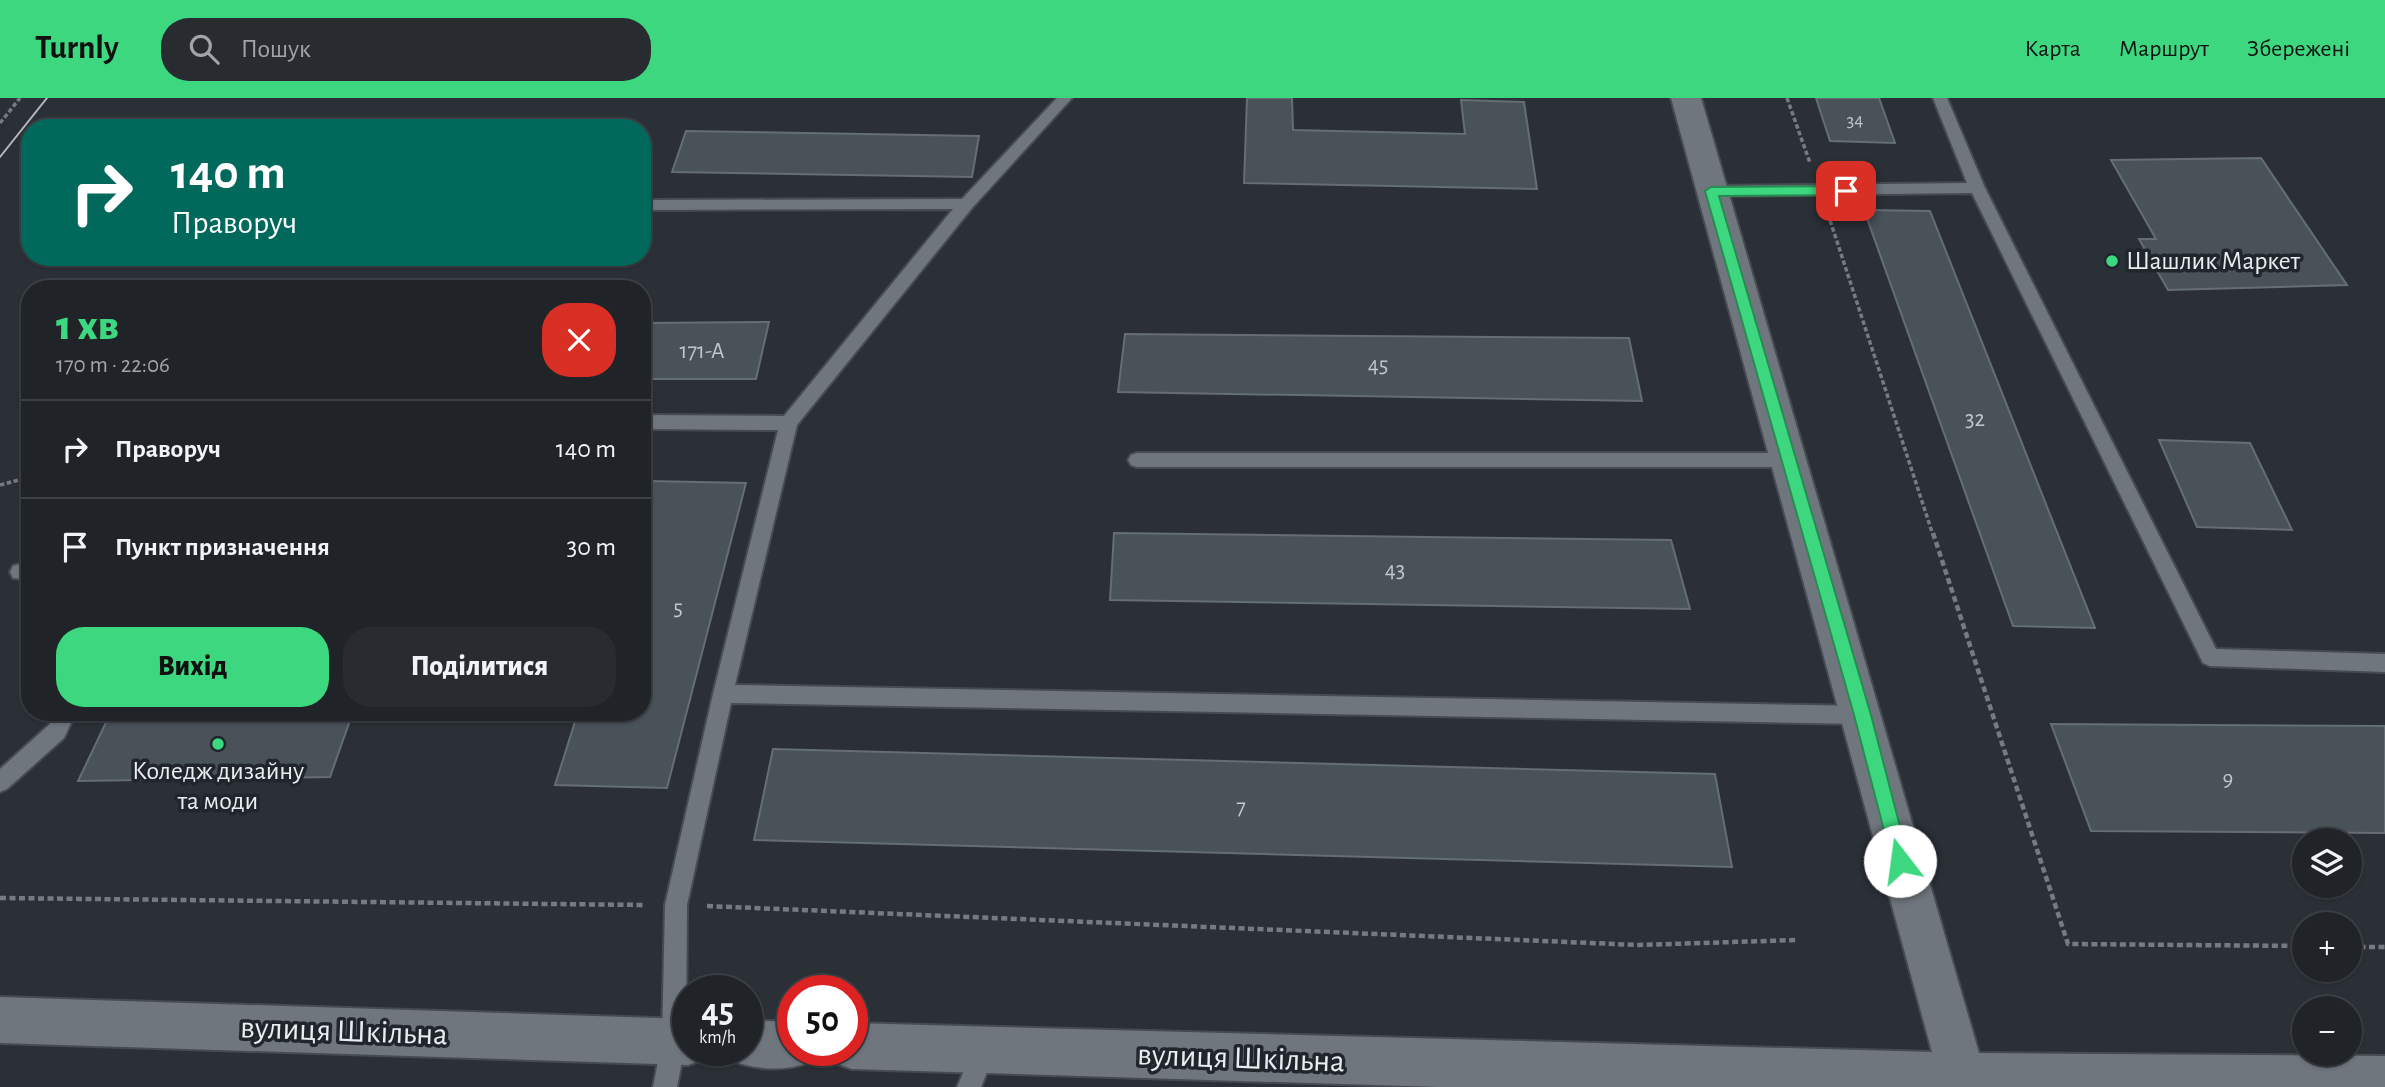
<!DOCTYPE html>
<html lang="uk">
<meta charset="utf-8">
<style>
:root{--surface:#202429;--page:#282c31;--text:#f1f3f6;--muted:#a2a4a8;--line:#3d4146;--accent:#3cd77e}
body{margin:0;font-family:"Alegreya Sans",sans-serif;background:var(--page);color:var(--text);height:100vh;display:flex;flex-direction:column;font-size:26px;white-space:nowrap}
*{box-sizing:border-box;margin:0}
p{font-size:23px;color:var(--muted)}
.icon{flex:none;width:38px;height:38px;fill:none;stroke:currentColor;stroke-width:2;stroke-linecap:round;stroke-linejoin:round}
.map{position:relative;flex:1;overflow:hidden}
.side{position:absolute;left:21px;top:182px;width:630px;height:441px;display:flex;flex-direction:column;background:var(--surface);border-radius:28px;box-shadow:0 2px 5px #0004,0 0 0 2px var(--line)}
.side>*{flex:none}
.guide{position:absolute;left:21px;top:21px;width:630px;height:147px;border-radius:28px;box-shadow:0 2px 5px #0004,0 0 0 2px var(--line);background:#00695c;color:#fff;overflow:hidden}
.fabs{position:absolute;left:2292px;top:730px;display:grid;gap:14px}
.fabs a{display:grid;place-items:center;width:70px;height:70px;border-radius:50%;background:var(--surface);box-shadow:0 2px 5px #0004,0 0 0 2px var(--line);font-size:35px}
.speed{position:absolute;left:672px;top:877px;display:flex;gap:14px;font-size:35px;font-weight:700;text-align:center}
.speed>*{display:grid;place-content:center;width:91px;height:91px;border-radius:50%;background:var(--surface);box-shadow:0 2px 5px #0004,0 0 0 2px var(--line);line-height:1}
.speed small{font-size:18px;font-weight:400}
.speed .limit{border:10px solid #d22;background:#fff;color:#111}
.pin{position:absolute;display:grid;place-items:center;width:60px;height:60px;color:#fff;margin:-30px;border-radius:14px;box-shadow:0 4px 10px #0006}
.me{position:absolute;width:77px;margin:-38px;rotate:345deg;stroke-linejoin:round;filter:drop-shadow(0 0 5px #0008)}
.turn{display:flex;align-items:center;gap:24px;height:147px;padding:0 35px;font-size:32px}
.turn .icon{width:91px;height:91px;stroke-width:2.5}
.turn b{display:block;font-size:49px;line-height:60px}
.round{display:grid;place-items:center;flex:none;width:74px;height:74px;border-radius:28px;background:var(--page)}
.head{display:flex;align-items:center;justify-content:space-between;height:119px;padding:0 35px}
h1{font-size:42px;font-weight:800;line-height:52px;color:var(--accent)}
.button{display:flex;gap:14px;margin-top:auto;padding:14px 35px}
.button a{flex:1;height:80px;border-radius:28px;background:var(--accent);color:#111;font-size:28px;font-weight:800;line-height:80px;text-align:center}
.button a+a{background:var(--page);color:var(--text)}
ul{padding:0;list-style:none}
li{display:flex;align-items:center;gap:21px;height:98px;padding:0 35px;border-top:2px solid var(--line)}
li div{flex:1}
li b{display:block;font-size:26px}
li em{font-style:normal}
header{display:flex;align-items:center;gap:42px;box-sizing:border-box;height:98px;padding:0 35px;background:var(--accent);color:#111}
header strong{font-size:33px}
nav{display:flex;gap:38px;margin-inline-start:auto;font-size:24px}
.search{width:490px;height:63px;background:var(--page);display:flex;align-items:center;gap:18px;box-sizing:border-box;padding:0 24px;border-radius:28px;color:var(--muted);font-size:26px}
.map>svg:first-child{display:block}
.building{fill:#495258;stroke:#656e74;stroke-width:2}
.lines{fill:none;stroke-linecap:round;stroke-linejoin:round}
.service-casing{stroke:#464b51;stroke-width:4}
.secondary-casing{stroke:#464b51;stroke-width:4}
.path-far1{stroke:#777b81;stroke-width:3.5;stroke-dasharray:4.5 2.5;stroke-linecap:butt}
.path{stroke:#777b81;stroke-width:4.5;stroke-dasharray:6 3.5;stroke-linecap:butt}
.service{fill:#70767e;fill-rule:evenodd}
.secondary{fill:#70767e;fill-rule:evenodd}
.tram{stroke:#b3b8bc;stroke-width:2}
.route{fill:#3cd77e;stroke:#278c52;stroke-width:2}
.poi-dot{fill:#3cd77e;stroke:#21262d;stroke-width:2.5}
.labels{text-anchor:middle;dominant-baseline:central;stroke-width:7;stroke-linejoin:round;paint-order:stroke}
.far-number-label{font-size:19px;fill:#c1c6cb}
.number-label{font-size:23px;fill:#c1c6cb}
.poi-label{font-size:26px;fill:#e9edf1;stroke:#21262d;text-anchor:start}
.near-street-label{font-size:32px;fill:#e9edf1;stroke:#21262d}
</style>
<header>
<strong>Turnly</strong>
<div class="search"><svg class="icon" aria-label="search" viewBox="0 0 24 24"><circle cx="10" cy="10" r="6"/><path d="M15 15l6 6"/></svg>Пошук</div>
<nav><a>Карта</a><a>Маршрут</a><a>Збережені</a></nav>
</header>
<div class="map">
<svg width="2385" height="989" viewBox="0 0 2385 989">
<rect width="100%" height="100%" fill="#2b3037"/>
<g class="building">
<path d="M1247,0H1292L1293,32L1465,36L1461,2L1524,4L1537,91L1244,85Z"/>
<path d="M1816,0H1879L1895,45L1830,43Z"/>
<path d="M686,33L979,38L972,79L672,74Z"/>
<path d="M2261,60L2347,187L2168,192L2139,141H2156L2111,62Z"/>
<path d="M1864,112L1930,113L2095,530L2013,528Z"/>
<path d="M769,224L756,281H642V225Z"/>
<path d="M1125,236L1629,240L1642,303L1118,294Z"/>
<path d="M2159,342L2250,345L2292,432L2197,429Z"/>
<path d="M649,383L746,385L667,690L555,687L578,614H642V405Z"/>
<path d="M1114,435L1671,442L1690,511L1110,502Z"/>
<path d="M111,614H353L330,679L78,683Z"/>
<path d="M2051,626L2385,628V735L2091,733Z"/>
<path d="M773,651L1715,676L1732,769L754,742Z"/>
</g>
<g class="lines">
<g class="service-casing">
<g id="service">
<path d="M1057,0H1072L972,110L797,327L735,587L1862,608L1869,611L1872,617L1869,623L1862,626L731,605L687,807L686,943L677,989H653L662,943L665,807L713,596L778,332L642,331V317L784,318L953,111L642,112V102L962,101Z"/>
<path d="M1933,0H1947L1985,90L2216,551L2385,556V574L2210,568L2203,565L1972,95L1711,98L1703,93L1711,88L1967,85Z"/>
<path d="M1137,355H1789L1795,357L1798,362L1795,367L1789,369H1137L1131,367L1128,362L1131,357Z"/>
<path d="M20,466H30V482L13,480L10,474L13,468Z"/>
<path d="M56,614H76L64,640L7,691L0,694V671L50,626Z"/>
<path d="M984,940L992,944L996,952L981,989H957L976,944Z"/>
</g>
</g>
<g class="secondary-casing">
<g id="secondary">
<path d="M1671,0H1701L1979,955L2385,958V989H1439L852,971L835,965L830,952H852V925L1932,954Z"/>
<path d="M0,899L688,921V952H708L705,961L688,967L0,945Z"/>
<path d="M747,922L793,924V952H814L810,964C785,974 755,972 730,962L727,952H747Z"/>
</g>
</g>
<g class="path-far1">
<path d="M1787,0L1810,65"/>
<path d="M0,25L20,0"/>
<path d="M1828,116L1933,437"/>
<path d="M0,387L30,379"/>
</g>
<g class="path">
<path d="M1933,435L2068,846L2305,848"/>
<path d="M0,800L645,807"/>
<path d="M707,808L1639,847L1797,842"/>
<path d="M2350,849H2385"/>
</g>
<use href="#service" class="service"/>
<use href="#secondary" class="secondary"/>
<path class="tram" d="M0,59L47,0"/>
</g>
<path class="route" d="M1846,88L1853,93L1846,97L1719,98L1871,617L1909,763L1907,769L1900,771L1894,769L1892,763L1854,617L1705,93L1711,89Z"/>
<g class="poi-dot">
<circle cx="2112" cy="163" r="7"/>
<circle cx="218" cy="646" r="7"/>
</g>
<g class="labels">
<g class="far-number-label">
<text x="1855" y="22">34</text>
</g>
<g class="number-label">
<text x="702" y="253">171-А</text>
<text x="1378" y="267">45</text>
<text x="1975" y="321">32</text>
<text x="1395" y="472">43</text>
<text x="678" y="510">5</text>
<text x="2228" y="681">9</text>
<text x="1241" y="709">7</text>
</g>
<g class="poi-label">
<text x="2126" y="163">Шашлик Маркет</text>
<text x="218" y="673" text-anchor="middle">Коледж дизайну<tspan x="218" dy="30">та моди</tspan></text>
</g>
<g class="near-street-label">
<text transform="translate(344 933) rotate(2)">вулиця Шкільна</text>
<text transform="translate(1241 960) rotate(2)">вулиця Шкільна</text>
</g>
</g>
</svg>
<div class="fabs">
<a><svg class="icon" aria-label="layers" viewBox="0 0 24 24"><path d="M12 4l9 5-9 5-9-5zM3 14l9 5 9-5"/></svg></a>
<a>+</a>
<a>−</a>
</div>
<div class="speed"><div>45<small>km/h</small></div><div class="limit">50</div></div>
<div class="pin" style="left:1846px;top:93px;background:#d93025"><svg class="icon" aria-label="arrive" viewBox="0 0 24 24"><path d="M6 21V4h12l-3 4 3 4H6"/></svg></div>
<svg class="me" style="left:1900px;top:763px" viewBox="-20 -20 40 40"><circle r="19" fill="#fff"/><path d="M0-13L10 11 0 6-10 11z" fill="#3cd77e"/></svg>
<div class="guide">
<div class="turn"><svg class="icon" aria-label="right" viewBox="0 0 24 24"><path d="M7 20v-9h11M14 6l5 5-5 5"/></svg><div><b>140 m</b>Праворуч</div></div>
</div>
<section class="side">
<div class="head"><div><h1>1 хв</h1><p>170 m · 22:06</p></div><a class="round" style="background:#d93025;color:#fff"><svg class="icon" aria-label="close" viewBox="0 0 24 24"><path d="M6 6l12 12M18 6L6 18"/></svg></a></div>
<ul>
<li><svg class="icon" aria-label="right" viewBox="0 0 24 24"><path d="M7 20v-9h11M14 6l5 5-5 5"/></svg><div><b>Праворуч</b></div><em>140 m</em></li>
<li><svg class="icon" aria-label="arrive" viewBox="0 0 24 24"><path d="M6 21V4h12l-3 4 3 4H6"/></svg><div><b>Пункт призначення</b></div><em>30 m</em></li>
</ul>
<div class="button"><a>Вихід</a><a>Поділитися</a></div>
</section>
</div>
